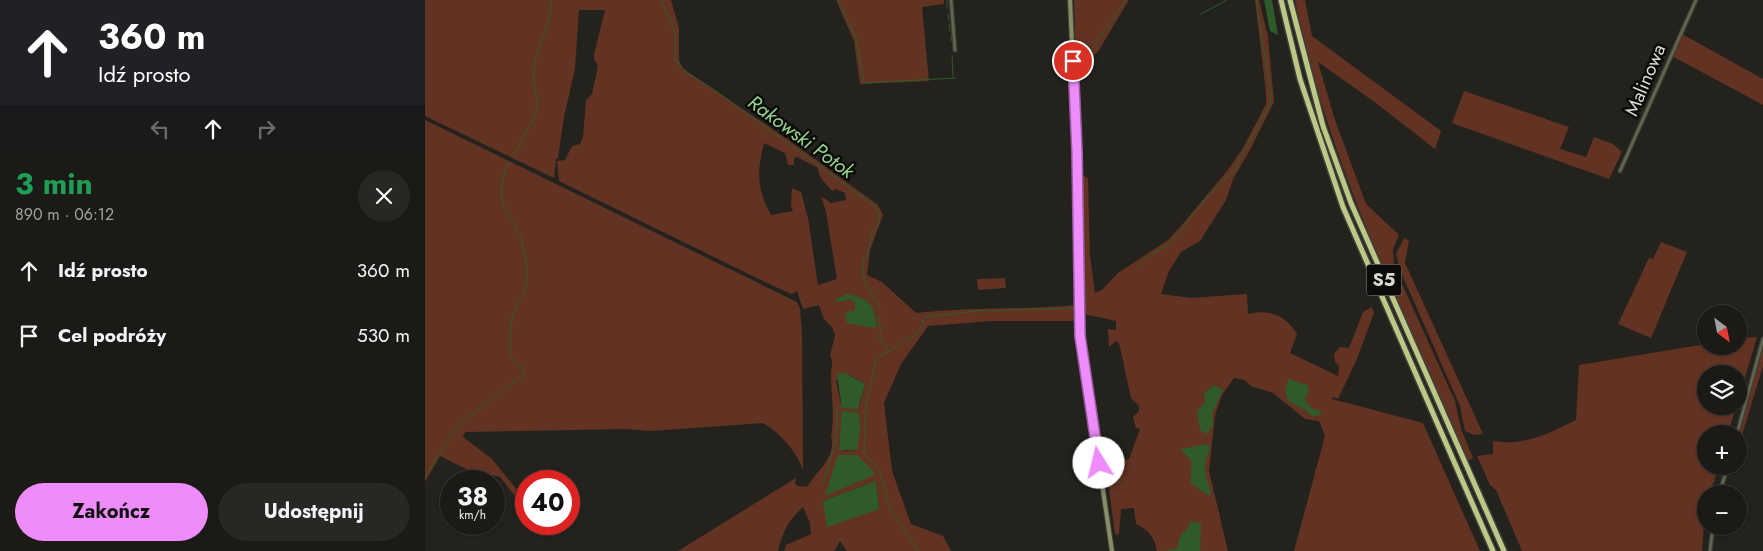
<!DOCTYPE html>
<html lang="pl">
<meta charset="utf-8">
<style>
:root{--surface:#1b1a16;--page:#282723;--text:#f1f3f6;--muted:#a0a1a1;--line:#393835;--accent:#ed8cfa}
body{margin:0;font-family:Jost,sans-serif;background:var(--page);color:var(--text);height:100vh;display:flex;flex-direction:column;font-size:19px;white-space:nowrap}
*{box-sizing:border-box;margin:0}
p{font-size:16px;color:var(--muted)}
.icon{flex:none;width:28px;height:28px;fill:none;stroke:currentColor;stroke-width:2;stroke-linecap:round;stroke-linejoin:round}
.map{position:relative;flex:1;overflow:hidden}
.drawer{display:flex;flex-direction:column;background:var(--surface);width:425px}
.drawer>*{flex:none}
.guide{background:#202124;color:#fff;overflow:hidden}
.needle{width:32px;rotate:148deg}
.fabs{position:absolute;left:1272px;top:305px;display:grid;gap:10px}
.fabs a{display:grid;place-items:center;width:50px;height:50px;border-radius:50%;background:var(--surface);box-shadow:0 1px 4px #0004,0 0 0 1px var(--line);font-size:25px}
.speed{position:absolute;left:15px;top:470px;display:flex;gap:10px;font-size:25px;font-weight:700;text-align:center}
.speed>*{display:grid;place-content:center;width:65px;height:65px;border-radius:50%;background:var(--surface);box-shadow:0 1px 4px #0004,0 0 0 1px var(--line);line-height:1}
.speed small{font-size:12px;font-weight:400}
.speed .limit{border:8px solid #d22;background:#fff;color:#111}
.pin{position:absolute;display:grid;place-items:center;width:42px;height:42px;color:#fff;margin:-21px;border:2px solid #fff;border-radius:50%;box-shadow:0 1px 5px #0007}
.me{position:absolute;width:55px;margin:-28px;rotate:351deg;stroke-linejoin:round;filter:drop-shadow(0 0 4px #0008)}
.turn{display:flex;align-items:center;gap:18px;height:105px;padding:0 15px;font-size:22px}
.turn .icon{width:65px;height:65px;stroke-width:2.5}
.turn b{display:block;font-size:35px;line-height:42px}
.lanes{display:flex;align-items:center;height:48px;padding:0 15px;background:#0003;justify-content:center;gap:25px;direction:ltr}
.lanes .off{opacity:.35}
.round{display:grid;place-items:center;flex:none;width:52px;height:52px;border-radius:26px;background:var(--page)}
.overview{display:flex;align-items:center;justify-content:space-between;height:85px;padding:0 15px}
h1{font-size:30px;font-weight:700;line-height:38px;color:#1e9e55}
.cta{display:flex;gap:10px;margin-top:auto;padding:10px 15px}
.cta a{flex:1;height:58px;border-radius:30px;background:var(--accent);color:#111;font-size:20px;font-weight:700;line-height:58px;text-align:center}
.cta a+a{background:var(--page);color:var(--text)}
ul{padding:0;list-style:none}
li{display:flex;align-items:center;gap:15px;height:65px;padding:0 15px}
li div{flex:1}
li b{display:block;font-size:19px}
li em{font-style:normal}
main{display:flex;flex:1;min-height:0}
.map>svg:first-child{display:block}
.green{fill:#623323;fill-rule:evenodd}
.water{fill:#2f5b2b}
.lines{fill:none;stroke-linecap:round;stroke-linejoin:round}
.stream{stroke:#2f5b2b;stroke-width:1}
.street-casing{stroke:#413f3a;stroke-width:5}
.secondary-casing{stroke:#413f3a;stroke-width:6}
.highway-casing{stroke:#413f3a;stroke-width:8}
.street{stroke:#62674d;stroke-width:2.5}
.secondary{stroke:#868e64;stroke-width:4}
.highway{stroke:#bcc885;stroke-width:5}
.route-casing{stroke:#9a5ba2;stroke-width:12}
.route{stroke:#ed8cfa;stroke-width:9}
.labels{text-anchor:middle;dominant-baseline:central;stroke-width:5;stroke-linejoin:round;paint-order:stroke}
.shield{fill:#0c0b09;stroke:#9c9a98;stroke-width:1}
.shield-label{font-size:18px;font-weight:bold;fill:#dad8d5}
.street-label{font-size:19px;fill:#dad8d5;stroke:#0c0b09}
.water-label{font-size:20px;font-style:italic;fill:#94d68d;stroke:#0c0b09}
</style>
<main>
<section class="drawer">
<div class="guide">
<div class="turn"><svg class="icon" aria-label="ahead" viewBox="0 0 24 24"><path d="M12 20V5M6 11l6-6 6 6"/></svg><div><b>360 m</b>Idź prosto</div></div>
<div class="lanes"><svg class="icon off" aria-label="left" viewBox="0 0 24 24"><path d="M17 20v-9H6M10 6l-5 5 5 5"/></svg><svg class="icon" aria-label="ahead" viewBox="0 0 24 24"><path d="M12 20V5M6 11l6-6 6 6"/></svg><svg class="icon off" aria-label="right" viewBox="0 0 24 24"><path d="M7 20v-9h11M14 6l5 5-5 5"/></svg></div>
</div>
<div class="overview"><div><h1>3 min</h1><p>890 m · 06:12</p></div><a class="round"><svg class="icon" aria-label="close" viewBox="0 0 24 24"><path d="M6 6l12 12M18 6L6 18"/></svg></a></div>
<ul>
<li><svg class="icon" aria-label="ahead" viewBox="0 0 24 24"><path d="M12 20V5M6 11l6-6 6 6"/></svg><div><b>Idź prosto</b></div><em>360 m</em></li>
<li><svg class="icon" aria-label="arrive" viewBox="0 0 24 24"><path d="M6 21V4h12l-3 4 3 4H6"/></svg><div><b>Cel podróży</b></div><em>530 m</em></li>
</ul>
<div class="cta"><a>Zakończ</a><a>Udostępnij</a></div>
</section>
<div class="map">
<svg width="1338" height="551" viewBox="0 0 1338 551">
<rect width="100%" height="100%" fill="#24221d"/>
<g class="green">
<path d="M0,0H246L254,28V60L257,68L362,139L453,205L458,215L445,250L442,275L457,282L491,313C545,307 598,310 652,305L651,318L648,321H566L503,326L476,364L459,403L467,471L486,524L518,536L526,551H422L415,541L409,551H359L361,545L386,534L385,523L378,507C362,522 359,530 353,551H253L371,478L370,484L373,486L382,487C391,471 412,458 406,436C410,413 406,396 406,375C406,367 409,362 405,355L410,336L407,327L399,319L394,305L378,309L372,291L366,294L340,282L134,181L132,161L140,160L147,146L155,144L158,137L161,100L167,94L173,66L169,59V54L180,10H154L150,69L139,117L133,158L131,159L129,178L0,116ZM339,143L360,153L363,165H369V158L372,157L393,168C393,177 401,184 407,191L411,189L420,193L421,200L406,203L396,196L401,212L412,279L393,285L383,218L376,192L367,188L366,206L368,211L346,215C331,188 332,171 339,143ZM425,375L440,384L434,407L416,404L411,380ZM417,416L432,450L419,451L414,445L418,425ZM451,481L454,509L398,501Z"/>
<path d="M411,0H519V4L497,7L504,81L435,84L429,41Z"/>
<path d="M649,0H704L674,50L654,73L651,72Z"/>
<path d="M830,0H834L843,37L849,102L824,152L808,179L801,200L775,241L756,252L744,271L736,294L766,298L822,294L823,314C844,309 861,315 872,334L865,353L913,376L914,366L910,362L909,354L915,347L924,348L938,312L947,307L949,313L931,361L913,399L908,397L907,399L998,423L1055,551H869L900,436L894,421L880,419L848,393L826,386L820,380L809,378L797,395L790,415L784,471L803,551H732C730,538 724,530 711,524L709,508L696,509L694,534L690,535L681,465L704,459L715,429L711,428L708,417L714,411V406L706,398L694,343L691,341L684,347L683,329L691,330V321L659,314C654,306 654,284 658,275L655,174L663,178L665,256L670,293L677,290L693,273L743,240L756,226L802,171L818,148L841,104V93Z"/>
<path d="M870,0H880L887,36L1016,131L1010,149L951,103L893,62L909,117L941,204L974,235L968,249L969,266L1030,401L1036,429L1048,458L1042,461C978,310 902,161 870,0Z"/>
<path d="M1257,34L1338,79V105L1247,56Z"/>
<path d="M1039,91L1144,127L1135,149L1161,157L1169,137L1188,144L1197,152L1184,179L1027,123Z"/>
<path d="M0,120L372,302L375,309L377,332L378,470C372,452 355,433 338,423L226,431L200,429L40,432L38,437L67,459L101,501V507L97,505L75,477L43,470L15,456L0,482Z"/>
<path d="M979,238L984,241L980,263L1058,434L1049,435L1040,431L1035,406L975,270L971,254Z"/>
<path d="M1236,242L1262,252L1226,338L1193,324L1224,258L1228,259Z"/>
<path d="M580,278L581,288L553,290L552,279Z"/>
<path d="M1332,337L1314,398V374H1281V406H1311L1303,434H1281V466H1294L1285,494H1281L1277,551H1097L1071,490L1065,485L1052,456L1068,454V441C1099,446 1123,434 1151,420L1154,365L1281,344V346H1314V338Z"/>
<path d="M1338,346V366L1314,445V434Z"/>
</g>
<g class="water">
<path d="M839,0H847L853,35L845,31Z"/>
<path d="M422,294C437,297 448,301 450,317C451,322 452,324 451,328L422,323L420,313L430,310V303L424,299L415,302L409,300Z"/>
<path d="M418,372L440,384L433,409L417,408L412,375Z"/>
<path d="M863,379L882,385L884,389L880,399C882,407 888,409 895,411L896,415L887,416L879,409L863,401L860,391Z"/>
<path d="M789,385L798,390L787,413L788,425L782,434L775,430L772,411L780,403L779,393Z"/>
<path d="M417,411L434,413L435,429L432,450H414Z"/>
<path d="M781,444L785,448C777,468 779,472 786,492L784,496L766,483C764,468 773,462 756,451L757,449Z"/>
<path d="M413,455H432L448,471L449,475L400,496Z"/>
<path d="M451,481L454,509L402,527L398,501Z"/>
<path d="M765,521L776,524L775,551H739L752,548L756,535L763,528Z"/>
</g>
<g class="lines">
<g class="stream">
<path d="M236,0L250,32V59L261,72L291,91L448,205L453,211L455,221L447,232L442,256L438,260C436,280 444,291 455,307"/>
<path d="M413,0L431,37L439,83L531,78"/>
<path d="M522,0V8"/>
<path d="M523,14L524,20"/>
<path d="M776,14L802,0"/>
<path d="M524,24L525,31"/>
<path d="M526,36V41"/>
<path d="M527,55L528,77"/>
<path d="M653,72L654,67L701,0"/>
<path d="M86,155L94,149C97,132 105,129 110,115C116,99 106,86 109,70C112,45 127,26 126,0"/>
<path d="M712,265L747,242L780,199L808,172L845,104L846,94L831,0"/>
<path d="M455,313L453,318L456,331L454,336L464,351L451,359L441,405L439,453L454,469L466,511L493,551"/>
<path d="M464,351L493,333L500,317L552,311L652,308"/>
<path d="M0,477L33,425L100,374C97,366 87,362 86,352C84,340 85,318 91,307C93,301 99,296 100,290C103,280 102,265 100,255C94,211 63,216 83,162"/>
<path d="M398,484L411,440L412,408L416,405"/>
</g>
<g class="street-casing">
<g id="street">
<path d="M526,0L530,50"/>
<path d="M1195,171L1271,0"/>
<path d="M1312,434L1338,339"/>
<path d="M1294,494L1303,466"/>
<path d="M1285,551L1288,526"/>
</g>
</g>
<g class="secondary-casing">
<path id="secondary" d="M645,0L652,151L655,335L687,551"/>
</g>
<g class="highway-casing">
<g id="highway">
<path d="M856,0L875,79L918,207L1068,551"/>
<path d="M865,0L898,126L926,203L1079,551"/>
</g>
</g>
<use href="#street" class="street"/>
<use href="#secondary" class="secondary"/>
<use href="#highway" class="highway"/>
</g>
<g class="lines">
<g class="route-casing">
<path id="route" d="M648,61L652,151L655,336L674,463"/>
</g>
<use href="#route" class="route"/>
</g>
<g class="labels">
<rect class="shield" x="941.5" y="264.5" width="35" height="31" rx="4"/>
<g class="shield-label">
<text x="959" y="280">S5</text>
</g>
<g class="street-label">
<text transform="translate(1220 80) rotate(-67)">Malinowa</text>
</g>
<g class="water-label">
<text transform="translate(376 137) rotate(36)">Rakowski Potok</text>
</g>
</g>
</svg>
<div class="fabs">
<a><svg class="needle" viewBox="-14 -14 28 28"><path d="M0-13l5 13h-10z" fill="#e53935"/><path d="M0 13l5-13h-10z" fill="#a0a1a1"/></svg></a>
<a><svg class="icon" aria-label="layers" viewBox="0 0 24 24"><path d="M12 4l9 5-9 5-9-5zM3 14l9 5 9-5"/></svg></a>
<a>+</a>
<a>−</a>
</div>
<div class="speed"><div>38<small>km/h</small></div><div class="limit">40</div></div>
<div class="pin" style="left:648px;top:61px;background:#d93025"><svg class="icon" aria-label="arrive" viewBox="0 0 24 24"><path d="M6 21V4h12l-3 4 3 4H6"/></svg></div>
<svg class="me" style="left:674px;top:463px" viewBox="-20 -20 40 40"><circle r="19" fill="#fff"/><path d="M0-13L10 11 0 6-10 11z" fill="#ed8cfa"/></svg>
</div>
</main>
